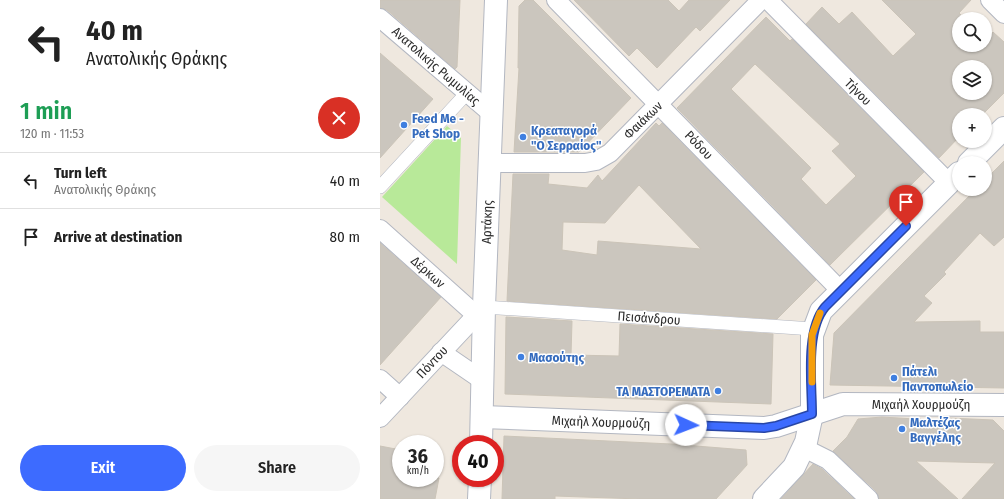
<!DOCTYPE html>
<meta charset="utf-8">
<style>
:root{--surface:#fff;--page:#f6f6f6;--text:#222;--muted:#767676;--line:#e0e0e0;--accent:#3d6bff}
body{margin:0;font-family:"Fira Sans Condensed",sans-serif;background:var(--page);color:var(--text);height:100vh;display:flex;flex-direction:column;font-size:15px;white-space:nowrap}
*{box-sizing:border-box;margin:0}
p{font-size:13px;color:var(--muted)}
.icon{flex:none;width:22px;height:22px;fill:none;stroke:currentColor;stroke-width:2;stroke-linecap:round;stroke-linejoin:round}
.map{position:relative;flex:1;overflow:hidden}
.sheet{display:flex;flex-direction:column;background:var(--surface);width:380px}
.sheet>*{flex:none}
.banner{background:#fff;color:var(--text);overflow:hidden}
.fabs{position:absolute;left:572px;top:12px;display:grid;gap:8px}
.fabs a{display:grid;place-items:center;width:40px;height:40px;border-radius:50%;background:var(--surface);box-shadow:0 1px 3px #0004;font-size:20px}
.speed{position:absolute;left:12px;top:435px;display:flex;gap:8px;font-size:20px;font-weight:700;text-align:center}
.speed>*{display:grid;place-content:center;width:52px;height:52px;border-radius:50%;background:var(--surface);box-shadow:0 1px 3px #0004;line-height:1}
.speed small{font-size:10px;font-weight:400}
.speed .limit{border:6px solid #d22;background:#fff;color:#111}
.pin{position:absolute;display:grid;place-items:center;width:34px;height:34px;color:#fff;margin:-41px -17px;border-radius:50% 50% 50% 0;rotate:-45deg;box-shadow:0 0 4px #0007}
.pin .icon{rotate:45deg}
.me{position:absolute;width:44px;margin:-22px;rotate:92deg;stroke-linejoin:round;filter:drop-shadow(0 0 3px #0008)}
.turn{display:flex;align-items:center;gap:14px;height:84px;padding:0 20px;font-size:18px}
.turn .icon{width:52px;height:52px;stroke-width:2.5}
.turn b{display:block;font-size:28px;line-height:34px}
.round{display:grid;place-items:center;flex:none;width:42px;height:42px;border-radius:21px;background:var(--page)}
.head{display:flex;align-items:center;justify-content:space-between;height:68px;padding:0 20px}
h1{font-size:24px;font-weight:600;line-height:30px;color:#1e9e55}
.action{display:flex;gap:8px;margin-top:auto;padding:8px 20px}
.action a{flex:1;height:46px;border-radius:24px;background:var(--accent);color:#fff;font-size:16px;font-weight:600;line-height:46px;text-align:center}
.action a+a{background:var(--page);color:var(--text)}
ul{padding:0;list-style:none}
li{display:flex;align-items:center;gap:12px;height:56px;padding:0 20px;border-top:1px solid var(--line)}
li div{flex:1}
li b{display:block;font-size:15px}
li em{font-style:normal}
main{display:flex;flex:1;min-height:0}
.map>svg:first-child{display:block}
.green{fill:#b8e999}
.building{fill:#cbc6be;stroke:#cbc4b8;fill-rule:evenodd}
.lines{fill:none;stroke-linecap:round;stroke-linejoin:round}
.pedestrian-casing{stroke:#b3b7c1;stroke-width:14}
.minor-casing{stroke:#b3b7c1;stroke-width:20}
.tertiary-casing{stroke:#b3b7c1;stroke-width:24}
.pedestrian{stroke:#fff;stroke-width:13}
.minor{stroke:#fff;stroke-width:18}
.tertiary{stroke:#fff;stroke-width:22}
.route-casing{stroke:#2846a6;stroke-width:10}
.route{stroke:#3d6bff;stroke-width:7}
.slow{stroke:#f59e0b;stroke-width:7}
.shop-dot{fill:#3f7fe0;stroke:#fff;stroke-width:1.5}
.labels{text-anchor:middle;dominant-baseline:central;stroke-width:3;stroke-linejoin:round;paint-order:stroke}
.street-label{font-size:13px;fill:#2d2d2d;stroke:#fff}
.shop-label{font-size:13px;font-weight:bold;fill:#366cbe;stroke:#fff;text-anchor:start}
</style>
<main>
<section class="sheet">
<div class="banner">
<div class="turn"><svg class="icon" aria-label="left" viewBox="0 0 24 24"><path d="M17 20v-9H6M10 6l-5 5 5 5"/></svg><div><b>40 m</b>Ανατολικής Θράκης</div></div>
</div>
<div class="head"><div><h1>1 min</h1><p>120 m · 11:53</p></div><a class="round" style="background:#d93025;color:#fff"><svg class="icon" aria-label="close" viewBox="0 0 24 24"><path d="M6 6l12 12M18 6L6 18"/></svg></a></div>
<ul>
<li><svg class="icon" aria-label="left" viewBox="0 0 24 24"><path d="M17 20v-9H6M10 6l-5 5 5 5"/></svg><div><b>Turn left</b><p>Ανατολικής Θράκης</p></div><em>40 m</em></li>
<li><svg class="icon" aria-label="arrive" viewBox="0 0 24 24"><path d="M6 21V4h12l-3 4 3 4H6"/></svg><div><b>Arrive at destination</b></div><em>80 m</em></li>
</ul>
<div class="action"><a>Exit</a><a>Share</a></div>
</section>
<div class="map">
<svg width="624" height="499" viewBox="0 0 624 499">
<rect width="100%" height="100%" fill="#efe8df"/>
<path class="green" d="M67,126L81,138L77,264L2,197Z"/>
<g class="building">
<path d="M0,0H80L77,67L75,69L7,10L0,8Z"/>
<path d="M145,0H153L251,98L199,152H134L139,68H138L139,6Z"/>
<path d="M194,0H288L299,11L309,0H350L320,31L316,27L277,68L257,48L249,56Z"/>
<path d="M502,0H591L579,13L585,19H579V45H605V38L606,40L613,32L624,42V93L602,115H579V137L559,158L426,24L442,7L459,24L472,12L513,56L536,34ZM579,67H605V93H579Z"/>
<path d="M386,17L410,41L412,39L544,172L450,265L297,108ZM375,64L460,144L452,151L476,176L446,205L421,179L431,168L351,89Z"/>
<path d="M0,53L53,99L0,158Z"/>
<path d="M276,123L279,126L282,123L436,280L397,319L127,301L133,174H169L168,184L207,188L218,175L222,181ZM259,185L321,249L218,241L217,255L182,250L183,222L225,223Z"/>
<path d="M624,161V237L614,246L600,233L564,272L566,274L544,296L552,303L534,322L600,321V332H624V388L450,385L454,333L596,189H605V180Z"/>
<path d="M0,243L61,297L0,365Z"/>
<path d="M126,317L192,321L191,355L239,356L240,324L393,334L391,404L125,394Z"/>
<path d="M502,417L569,421V418L613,420L624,431V499H582L615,463L536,461L578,499H499L496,491L453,451L467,437L478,419Z"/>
<path d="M124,436L291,444L366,450L367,465L336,499H260L175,496V499H122Z"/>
<path d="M0,446L21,450V478H59L55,499H0Z"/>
<path d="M433,464L442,469L474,499H401Z"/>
</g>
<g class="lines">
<g class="pedestrian-casing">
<g id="pedestrian">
<path d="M0,187L86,94"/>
<path d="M104,307L433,329"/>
</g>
</g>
<g class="minor-casing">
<g id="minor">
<path d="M176,0L461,291"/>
<path d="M388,0L569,183"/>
<path d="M610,0L624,14"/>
<path d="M0,18L112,114"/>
<path d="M110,163H205L216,161L230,153L381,0"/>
<path d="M0,229L96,315"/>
<path d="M61,352L102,380"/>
<path d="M0,379L20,397"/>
<path d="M0,418L104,307"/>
<path d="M424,448L448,460L489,499"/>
</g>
</g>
<g class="tertiary-casing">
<g id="tertiary">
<path d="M589,163L624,128"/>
<path d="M102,417L384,428L396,426L463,404L624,405"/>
<path d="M101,444L104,307L116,0"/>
<path d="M99,499L100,478"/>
<path d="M384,499L414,467L426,442L432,414V335L441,311L579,173"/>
</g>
</g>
<use href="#pedestrian" class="pedestrian"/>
<use href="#minor" class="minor"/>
<use href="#tertiary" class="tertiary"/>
</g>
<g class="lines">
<g class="route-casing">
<path id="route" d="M306,425L384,428L396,426L432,414C432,383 425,331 445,307L526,226"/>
</g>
<use href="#route" class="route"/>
<path class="slow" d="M432,382V335L440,313"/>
</g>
<g class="shop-dot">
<circle cx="24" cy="125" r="4"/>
<circle cx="143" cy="137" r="4"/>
<circle cx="141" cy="357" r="4"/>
<circle cx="514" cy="378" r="4"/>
<circle cx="338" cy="391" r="4"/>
<circle cx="522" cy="429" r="4"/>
</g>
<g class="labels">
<g class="street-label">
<text transform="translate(56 66) rotate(41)">Ανατολικής Ρωμυλίας</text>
<text transform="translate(478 92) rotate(45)">Τήνου</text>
<text transform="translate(263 120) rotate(-44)">Φαιάκων</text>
<text transform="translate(319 145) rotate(46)">Ρόδου</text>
<text transform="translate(107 222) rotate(-88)">Αρτάκης</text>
<text transform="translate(48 272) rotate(42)">Δέρκων</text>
<text transform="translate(269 318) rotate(4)">Πεισάνδρου</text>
<text transform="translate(52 362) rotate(-47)">Πόντου</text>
<text x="541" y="404">Μιχαήλ Χουρμούζη</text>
<text transform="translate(221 422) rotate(2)">Μιχαήλ Χουρμούζη</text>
</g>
<g class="shop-label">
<text x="32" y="118">Feed Me -<tspan x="32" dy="15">Pet Shop</tspan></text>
<text x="151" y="130">Κρεαταγορά<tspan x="151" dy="15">"Ο Σερραίος"</tspan></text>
<text x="149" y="357">Μασούτης</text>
<text x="522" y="371">Πάτελι<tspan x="522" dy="15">Παντοπωλείο</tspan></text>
<text x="330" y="391" text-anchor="end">ΤΑ ΜΑΣΤΟΡΕΜΑΤΑ</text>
<text x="530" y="422">Μαλτέζας<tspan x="530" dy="15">Βαγγέλης</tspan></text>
</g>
</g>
</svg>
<div class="fabs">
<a><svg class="icon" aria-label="search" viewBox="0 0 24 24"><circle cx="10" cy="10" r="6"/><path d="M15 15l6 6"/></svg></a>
<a><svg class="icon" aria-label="layers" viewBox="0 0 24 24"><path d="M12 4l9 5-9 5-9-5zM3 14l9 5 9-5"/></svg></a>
<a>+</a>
<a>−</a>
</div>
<div class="speed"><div>36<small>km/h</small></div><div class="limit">40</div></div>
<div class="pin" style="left:526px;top:226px;background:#d93025"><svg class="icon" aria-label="arrive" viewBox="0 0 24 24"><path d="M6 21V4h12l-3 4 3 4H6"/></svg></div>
<svg class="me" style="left:306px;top:425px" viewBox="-20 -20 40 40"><circle r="19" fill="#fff"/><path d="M0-13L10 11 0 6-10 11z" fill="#3d6bff"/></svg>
</div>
</main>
